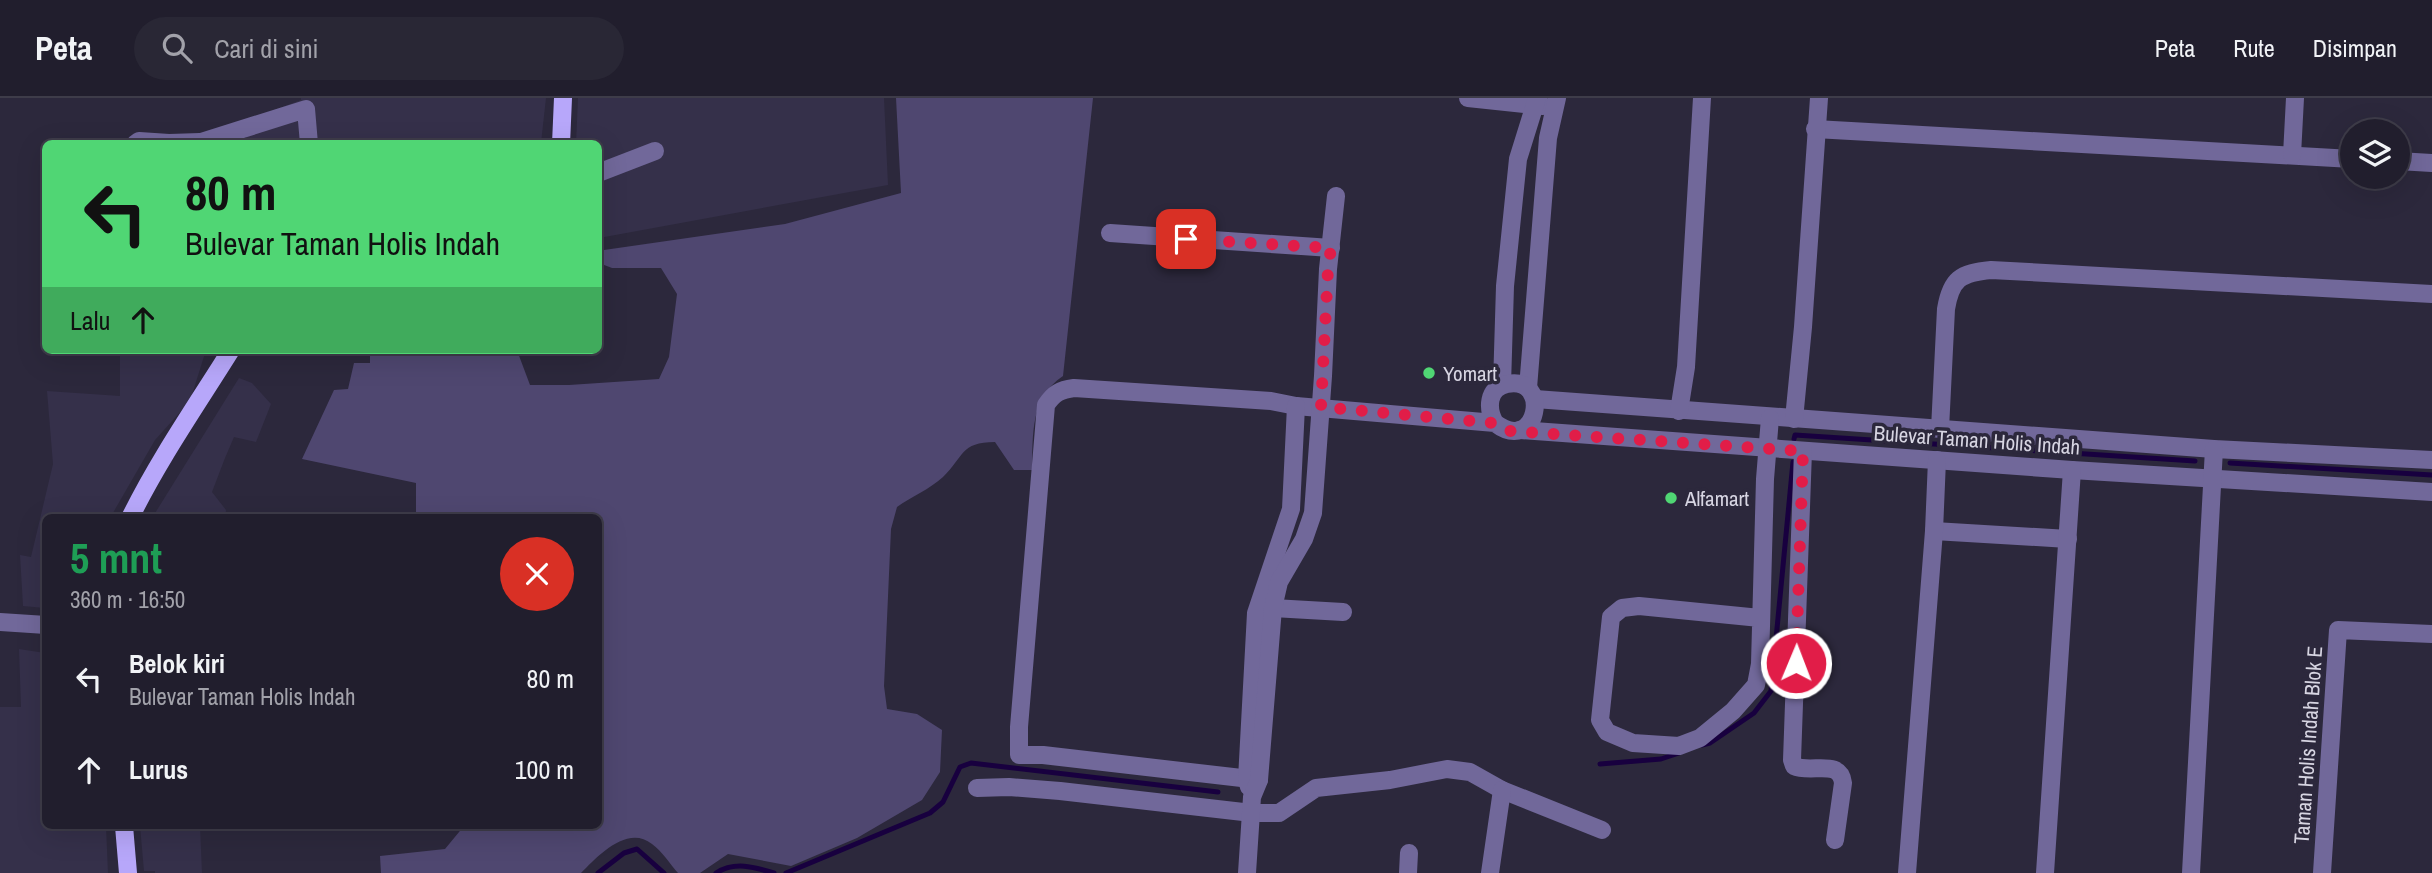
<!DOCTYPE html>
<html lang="id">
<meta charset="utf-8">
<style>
:root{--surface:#211e2d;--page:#292735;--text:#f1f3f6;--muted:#a2a2aa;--line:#3e3c49}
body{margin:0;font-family:"Archivo Narrow",sans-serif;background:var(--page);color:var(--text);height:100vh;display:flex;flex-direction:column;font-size:26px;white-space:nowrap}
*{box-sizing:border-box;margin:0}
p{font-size:23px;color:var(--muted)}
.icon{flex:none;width:38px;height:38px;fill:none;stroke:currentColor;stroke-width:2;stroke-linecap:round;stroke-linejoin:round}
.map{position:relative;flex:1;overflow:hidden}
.sheet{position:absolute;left:42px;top:416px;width:560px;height:315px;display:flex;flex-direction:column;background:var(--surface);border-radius:10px;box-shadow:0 7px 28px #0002,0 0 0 2px var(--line)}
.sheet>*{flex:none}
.banner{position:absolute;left:42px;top:42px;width:560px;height:214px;border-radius:10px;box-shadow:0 7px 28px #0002,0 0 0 2px var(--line);background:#50d674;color:#111;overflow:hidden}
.buttons{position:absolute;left:2340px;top:21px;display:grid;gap:14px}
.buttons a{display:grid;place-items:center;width:70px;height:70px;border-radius:50%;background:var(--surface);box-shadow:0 7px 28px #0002,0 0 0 2px var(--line);font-size:35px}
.pin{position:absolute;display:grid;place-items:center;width:60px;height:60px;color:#fff;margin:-30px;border-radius:14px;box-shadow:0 4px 10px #0006}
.me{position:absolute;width:77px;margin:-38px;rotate:1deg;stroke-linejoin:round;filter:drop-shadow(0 0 5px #0008)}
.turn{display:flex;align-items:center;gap:24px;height:147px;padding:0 28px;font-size:32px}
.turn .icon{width:91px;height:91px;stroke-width:2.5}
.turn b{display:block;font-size:49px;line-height:60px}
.then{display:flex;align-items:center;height:66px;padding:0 28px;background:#0003;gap:14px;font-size:26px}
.round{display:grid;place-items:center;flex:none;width:74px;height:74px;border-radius:37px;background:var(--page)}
.overview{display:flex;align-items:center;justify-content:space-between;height:119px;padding:0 28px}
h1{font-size:42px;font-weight:700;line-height:52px;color:#1e9e55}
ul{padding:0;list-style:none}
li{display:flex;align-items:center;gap:21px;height:91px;padding:0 28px}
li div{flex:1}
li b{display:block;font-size:26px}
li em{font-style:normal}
header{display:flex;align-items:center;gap:42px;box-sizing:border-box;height:98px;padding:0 35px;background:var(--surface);border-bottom:2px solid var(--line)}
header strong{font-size:33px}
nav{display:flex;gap:38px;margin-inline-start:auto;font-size:24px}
.search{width:490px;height:63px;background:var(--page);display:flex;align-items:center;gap:18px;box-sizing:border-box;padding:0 24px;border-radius:38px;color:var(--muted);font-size:26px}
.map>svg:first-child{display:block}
.built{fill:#35304a}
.green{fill:#4f4770}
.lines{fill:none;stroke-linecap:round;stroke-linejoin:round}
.stream{stroke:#18003f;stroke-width:5}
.minor{stroke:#71689a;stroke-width:18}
.major{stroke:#b7a7fa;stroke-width:18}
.route{stroke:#e11d48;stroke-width:12;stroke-dasharray:0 21.6}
.poi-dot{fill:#50d674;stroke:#2c283c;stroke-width:2.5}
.labels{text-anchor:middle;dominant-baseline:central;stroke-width:7;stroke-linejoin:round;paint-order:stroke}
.poi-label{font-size:21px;fill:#d7d5e2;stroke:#2c283c;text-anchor:start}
.street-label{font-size:21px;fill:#d7d5e2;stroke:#2c283c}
</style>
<header>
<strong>Peta</strong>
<div class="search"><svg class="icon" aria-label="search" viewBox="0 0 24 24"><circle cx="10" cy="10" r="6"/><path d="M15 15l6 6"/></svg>Cari di sini</div>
<nav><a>Peta</a><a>Rute</a><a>Disimpan</a></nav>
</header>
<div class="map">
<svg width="2432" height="775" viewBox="0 0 2432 775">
<rect width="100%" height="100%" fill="#2c283c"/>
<g class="built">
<path d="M301,0H546L541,45L245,46L250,21L301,2Z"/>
<path d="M578,0H884L888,87L599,140L598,46H576Z"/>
<path d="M120,252H206L190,303L155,342L110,420H46L45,510L23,508L20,457L31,459L53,366L47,293L120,298Z"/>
<path d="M239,280L252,285L271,306L256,344L234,339L225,360L212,394L226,412L225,420H152Z"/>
<path d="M19,551L45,555L46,728H106L108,775H0V609H21Z"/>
<path d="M140,728H200L202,775H155V773H144Z"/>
</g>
<path class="green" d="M896,0H1093L1063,278C1030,300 1033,336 1032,372H1014L995,344C960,344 964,359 943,379C930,391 911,399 897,409L891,431L884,588L887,611L917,616L942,632L940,674L922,702L857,740L791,768L728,756L700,775H678C670,766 662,753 652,746C627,726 597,759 581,775H381L380,758L445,751L464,728H598V420H416V385L302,361L334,292L348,291L354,265H370V252H461L462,257L518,255L530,287H569L659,281L669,259L677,196L661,170H612L599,165L604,152L785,126L901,95Z"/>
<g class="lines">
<g class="stream">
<path d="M1794,341L1795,337L2195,363"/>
<path d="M2230,365L2432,377"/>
<path d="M1702,647L1710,645L1754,615L1771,593L1793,364"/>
<path d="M1600,666L1661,661L1679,655"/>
<path d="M598,775L624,755L637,751L664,775"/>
<path d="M716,775C735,763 754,769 774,775"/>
<path d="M786,775L930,715L943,704L960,669L971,665L1218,694"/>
</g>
<g class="minor">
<path d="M1468,0L1543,8"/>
<path d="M1815,31L2352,61"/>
<path d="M135,46L139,43L169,45L201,44"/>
<path d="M201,46V44L306,11L309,46"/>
<path d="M2292,57L2295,0"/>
<path d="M2398,63L2432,65"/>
<path d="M598,75L655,53"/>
<path d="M1110,135L1331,150"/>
<path d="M1502,287L1505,188L1518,61L1537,0"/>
<path d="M1528,290L1548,40L1557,0"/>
<path d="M1535,301L2214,351L2432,362"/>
<path d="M1679,313L1686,269L1702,0"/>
<path d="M1794,321L1803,229L1819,0"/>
<path d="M1940,331L1946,211C1951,181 1960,175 1991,172L2432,196"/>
<path d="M1520,332L2072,372L2432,394"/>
<path d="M1803,353L1792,662L1794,668C1811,676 1840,660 1843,685L1835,742"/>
<path d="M1934,433L2068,441"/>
<path d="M1273,510L1343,514"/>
<path d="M1760,520L1639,508L1622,510L1611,519L1600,622L1607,634L1633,645L1679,648L1700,640L1733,613L1756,587L1760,566L1765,381L1770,320"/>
<path d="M0,524L46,527"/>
<path d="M1259,682L1043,657H1019V629L1046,307C1054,295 1060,292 1074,290L1271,303L1296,308L1495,325C1538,358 1552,277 1507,286C1487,290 1487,311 1495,325"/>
<path d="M1249,689L1247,681L1256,515L1291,411L1296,308"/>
<path d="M977,690L1009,689L1060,693L1252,715H1279L1316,690L1390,682L1447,671L1470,674L1502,692L1602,732"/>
<path d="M1247,775L1252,699L1259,682L1273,510L1279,484L1304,441L1313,415L1323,278L1328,171L1336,98"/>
<path d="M1408,775L1409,755"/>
<path d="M1490,775L1502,692"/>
<path d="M1907,775L1934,433L1937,362"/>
<path d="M2045,775L2072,372"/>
<path d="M2191,775L2214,351"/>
<path d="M2322,775L2338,532L2432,536"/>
</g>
<g class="major">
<path d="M561,46L563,0"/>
<path d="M130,420C159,361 196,308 231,252"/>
<path d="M124,728L128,775"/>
</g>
</g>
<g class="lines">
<path class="route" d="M1186,141L1331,150L1328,171L1321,309L1494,325L1510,333L1803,353L1796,565"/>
</g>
<g class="poi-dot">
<circle cx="1429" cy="275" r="7"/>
<circle cx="1671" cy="400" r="7"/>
</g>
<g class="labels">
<g class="poi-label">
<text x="1443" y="275">Yomart</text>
<text x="1685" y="400">Alfamart</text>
</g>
<g class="street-label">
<text transform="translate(1977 342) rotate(4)">Bulevar Taman Holis Indah</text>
<text transform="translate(2308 647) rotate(-86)">Taman Holis Indah Blok E</text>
</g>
</g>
</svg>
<div class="buttons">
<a><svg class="icon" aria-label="layers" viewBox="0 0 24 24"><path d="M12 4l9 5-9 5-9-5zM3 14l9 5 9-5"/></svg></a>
</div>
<div class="pin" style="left:1186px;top:141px;background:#d93025"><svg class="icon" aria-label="arrive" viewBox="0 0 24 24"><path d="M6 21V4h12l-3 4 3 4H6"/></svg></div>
<svg class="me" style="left:1796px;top:565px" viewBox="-20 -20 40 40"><circle r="17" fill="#e11d48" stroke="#fff" stroke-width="3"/><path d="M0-11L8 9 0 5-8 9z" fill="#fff"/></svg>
<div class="banner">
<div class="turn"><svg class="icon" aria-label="left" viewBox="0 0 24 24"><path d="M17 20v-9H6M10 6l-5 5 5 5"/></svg><div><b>80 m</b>Bulevar Taman Holis Indah</div></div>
<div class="then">Lalu<svg class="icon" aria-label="ahead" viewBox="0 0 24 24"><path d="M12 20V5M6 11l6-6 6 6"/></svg></div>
</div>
<section class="sheet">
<div class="overview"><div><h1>5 mnt</h1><p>360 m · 16:50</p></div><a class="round" style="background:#d93025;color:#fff"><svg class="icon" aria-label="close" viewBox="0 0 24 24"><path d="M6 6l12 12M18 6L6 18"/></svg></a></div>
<ul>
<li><svg class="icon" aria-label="left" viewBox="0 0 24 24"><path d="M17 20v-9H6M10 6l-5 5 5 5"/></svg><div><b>Belok kiri</b><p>Bulevar Taman Holis Indah</p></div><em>80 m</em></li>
<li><svg class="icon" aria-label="ahead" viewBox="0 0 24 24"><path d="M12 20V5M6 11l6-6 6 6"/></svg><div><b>Lurus</b></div><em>100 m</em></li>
</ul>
</section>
</div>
